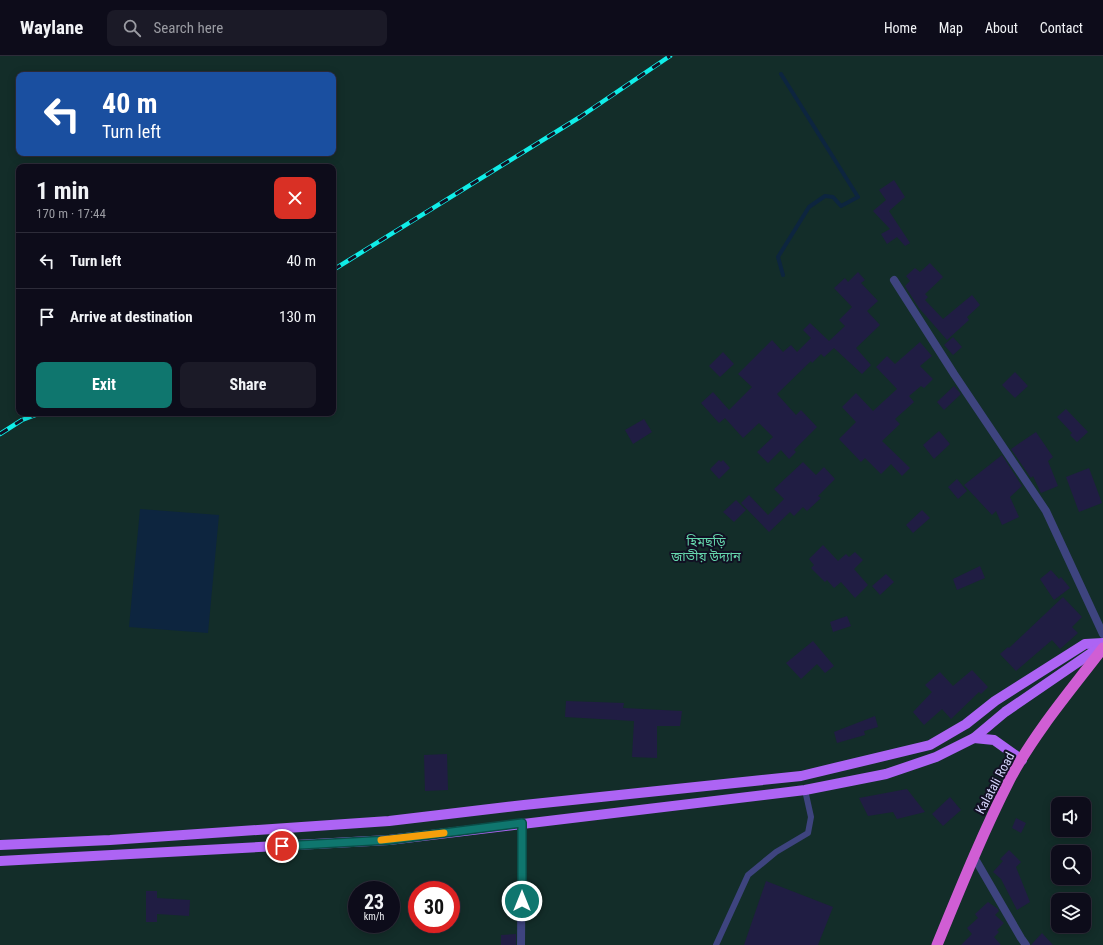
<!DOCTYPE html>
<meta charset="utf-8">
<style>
:root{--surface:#0d0c1a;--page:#1b1a27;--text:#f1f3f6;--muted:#9a9ba2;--line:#2d2c39;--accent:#0f766e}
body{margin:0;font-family:"Roboto Condensed","Noto Sans Bengali",sans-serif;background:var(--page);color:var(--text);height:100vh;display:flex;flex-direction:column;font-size:15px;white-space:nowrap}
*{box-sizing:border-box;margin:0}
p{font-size:13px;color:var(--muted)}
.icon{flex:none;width:22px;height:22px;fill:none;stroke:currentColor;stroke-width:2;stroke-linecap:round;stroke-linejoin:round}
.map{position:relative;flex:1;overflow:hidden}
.side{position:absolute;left:16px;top:108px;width:320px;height:252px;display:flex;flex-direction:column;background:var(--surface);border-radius:8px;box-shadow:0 2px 10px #0003,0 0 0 1px var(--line)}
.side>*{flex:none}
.hud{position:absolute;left:16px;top:16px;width:320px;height:84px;border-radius:8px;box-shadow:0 2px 10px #0003,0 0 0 1px var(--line);background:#1a4fa0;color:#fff;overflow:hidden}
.buttons{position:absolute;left:1051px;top:741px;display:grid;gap:8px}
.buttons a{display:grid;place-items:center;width:40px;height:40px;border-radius:8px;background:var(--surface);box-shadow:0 2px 10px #0003,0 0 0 1px var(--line);font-size:20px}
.speed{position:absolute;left:348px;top:825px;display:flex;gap:8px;font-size:20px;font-weight:700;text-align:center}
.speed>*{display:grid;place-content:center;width:52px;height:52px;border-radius:50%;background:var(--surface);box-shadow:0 2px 10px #0003,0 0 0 1px var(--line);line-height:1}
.speed small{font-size:10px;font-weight:400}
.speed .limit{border:6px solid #d22;background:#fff;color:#111}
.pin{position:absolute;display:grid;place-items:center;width:34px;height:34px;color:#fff;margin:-17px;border:2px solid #fff;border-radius:50%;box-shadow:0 1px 4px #0007}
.me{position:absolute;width:44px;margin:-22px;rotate:0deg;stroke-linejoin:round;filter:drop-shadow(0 0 3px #0008)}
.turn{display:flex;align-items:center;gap:14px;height:84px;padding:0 20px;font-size:18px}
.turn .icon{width:52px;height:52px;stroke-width:2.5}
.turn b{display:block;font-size:28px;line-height:34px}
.round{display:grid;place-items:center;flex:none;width:42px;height:42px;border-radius:8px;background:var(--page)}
.summary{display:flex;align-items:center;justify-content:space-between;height:68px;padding:0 20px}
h1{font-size:24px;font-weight:700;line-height:30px}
.button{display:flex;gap:8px;margin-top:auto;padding:8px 20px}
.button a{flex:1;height:46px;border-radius:8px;background:var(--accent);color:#fff;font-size:16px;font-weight:700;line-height:46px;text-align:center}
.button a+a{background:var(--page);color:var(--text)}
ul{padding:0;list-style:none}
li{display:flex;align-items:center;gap:12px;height:56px;padding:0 20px;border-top:1px solid var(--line)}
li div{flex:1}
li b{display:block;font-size:15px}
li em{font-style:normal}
header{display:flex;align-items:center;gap:24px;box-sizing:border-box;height:56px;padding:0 20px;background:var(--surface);border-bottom:1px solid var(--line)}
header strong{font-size:19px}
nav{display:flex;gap:22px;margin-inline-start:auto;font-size:14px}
.search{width:280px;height:36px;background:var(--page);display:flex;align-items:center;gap:10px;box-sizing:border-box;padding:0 14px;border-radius:8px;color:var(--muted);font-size:15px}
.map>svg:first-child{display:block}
.green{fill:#132d29;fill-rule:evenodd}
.water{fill:#0d253f}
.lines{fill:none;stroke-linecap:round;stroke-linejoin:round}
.stream{stroke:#0d253f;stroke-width:4}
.building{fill:#201d43}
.service{stroke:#3e447f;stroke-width:6}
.minor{stroke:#3e447f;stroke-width:8}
.primary{stroke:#ad64f4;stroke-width:10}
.trunk{stroke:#d05ed4;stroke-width:11}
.rail-casing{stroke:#10ede8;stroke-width:4.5}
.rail{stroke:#111023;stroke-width:3;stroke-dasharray:9;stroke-linecap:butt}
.route-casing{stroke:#0a4d48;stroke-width:10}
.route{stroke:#0f766e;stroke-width:7}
.slow{stroke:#f59e0b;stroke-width:7}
.labels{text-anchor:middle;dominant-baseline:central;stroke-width:4;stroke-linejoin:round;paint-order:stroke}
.park-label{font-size:13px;fill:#66d7ad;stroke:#111023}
.street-label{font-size:13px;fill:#d5d5fc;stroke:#111023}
</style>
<header>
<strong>Waylane</strong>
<div class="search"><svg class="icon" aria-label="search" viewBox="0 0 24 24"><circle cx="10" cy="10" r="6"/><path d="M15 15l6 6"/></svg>Search here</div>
<nav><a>Home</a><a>Map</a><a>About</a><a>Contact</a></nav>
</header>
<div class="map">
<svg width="1103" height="889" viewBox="0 0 1103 889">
<rect width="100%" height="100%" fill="#111023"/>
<path class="green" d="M0,0H1103V889H0ZM19,19H333V97H19ZM19,111H333V357H19ZM1058,748H1084V774H1058ZM1058,796H1084V822H1058ZM357,834H391V868H357ZM417,834H451V868H417ZM1058,844H1084V870H1058Z"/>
<path class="water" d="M140,453L219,459L208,577L129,571Z"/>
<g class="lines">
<path class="stream" d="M781,18L858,141L841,150L833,141L825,140L809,151L778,201L783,219"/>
</g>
<g class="building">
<path d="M894,124L905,141L889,155L910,187L905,190L897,181L887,188L881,178L890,173L873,155L886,144L879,134Z"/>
<path d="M930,207L943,221L925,238L928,241L925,244L943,263L972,239L980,249L967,261L969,264L947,284L919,252L905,230L910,225L906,220L915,212L920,216Z"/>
<path d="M858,216L865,224L861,227L878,245L867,255L880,269L856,292L871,309L862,318L834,292L824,301L821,298L812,307L811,305L777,338L796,359L801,354L817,371L794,394L796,396L789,403L781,394L768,407L757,396L773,381L759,367L743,382L725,362L719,367L701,347L713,336L729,354L752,331L738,318L772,284L783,296L791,289L797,296L811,282L803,274L810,267L829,285L845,270L839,264L852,251L834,232L845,222L848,226Z"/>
<path d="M953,281L962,291L953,299L944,289Z"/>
<path d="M920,286L932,300L920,310L933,323L924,332L921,330L909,340L914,346L895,363L900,368L882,385L910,412L902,420L891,408L881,418L865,402L861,406L839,383L856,366L842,351L856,337L873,355L897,333L876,311L887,300L895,308Z"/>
<path d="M723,296L734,308L720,321L709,310Z"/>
<path d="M1015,316L1028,330L1015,342L1002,329Z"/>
<path d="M954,330L961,338L944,354L937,346Z"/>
<path d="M1066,353L1088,376L1077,386L1070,379L1072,377L1057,361Z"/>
<path d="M644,363L652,376L633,388L625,374Z"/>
<path d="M939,375L950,388L934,403L923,389Z"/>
<path d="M1036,376L1053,401L1048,405L1058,430L1041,437L1033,420L1031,422L1011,393Z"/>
<path d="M1002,399L1022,430L1010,441L1019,461L1002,469L996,455L992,459L964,429Z"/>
<path d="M719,404L721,406L723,404L730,412L719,423L710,413Z"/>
<path d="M803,406L816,419L824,411L835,423L818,440L821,442L807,455L803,451L794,460L790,456L769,476L741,447L749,439L768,459L784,443L774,433Z"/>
<path d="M1089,412L1102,447L1079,456L1066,421Z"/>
<path d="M957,423L967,435L958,443L948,431Z"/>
<path d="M736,444L746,454L734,466L723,456Z"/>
<path d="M922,454L930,462L913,477L906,469Z"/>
<path d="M823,489L838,505L846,498L849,501L855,496L863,504L854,513L868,529L855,542L841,526L834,532L827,524L825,526L811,512L814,509L809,503Z"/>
<path d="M980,510L985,522L957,534L953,523Z"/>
<path d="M1051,514L1059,523L1061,521L1070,532L1054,544L1040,523Z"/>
<path d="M886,518L894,526L880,539L872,530Z"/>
<path d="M1063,541L1082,561L1072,571L1078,577L1060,593L1052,584L1016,615L1000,598L1008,591L1009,592Z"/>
<path d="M847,560L851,570L833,576L830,566Z"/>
<path d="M813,585L834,610L825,617L817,608L801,623L786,607Z"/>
<path d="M972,614L988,631L981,638L979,636L951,663L942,653L924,669L913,656L932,636L925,629L940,616L953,630Z"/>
<path d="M566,645L624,647L623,652L682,655L680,670H657V702L632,701L634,665L565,661Z"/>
<path d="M875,660L878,671L864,675L865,679L837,687L834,676Z"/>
<path d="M447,698L448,734L425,735L424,699Z"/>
<path d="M907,733L925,756L897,763L893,756L868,760L859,742Z"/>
<path d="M950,741L961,754L943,770L932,758Z"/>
<path d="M1016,762L1026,767L1021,777L1012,772Z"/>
<path d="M1009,794L1021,806L1016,811L1030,846L1017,854L1001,823L993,816L1003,805L1000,803Z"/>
<path d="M766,825L833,851L818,889H744Z"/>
<path d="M146,835H157V842L190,844L189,860L157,858V866H146Z"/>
<path d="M988,846L998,853L999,855L995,859L1004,867L997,874L999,876L994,881L1001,889H961L972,878L967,872L978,862L975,858Z"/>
<path d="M1042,877L1053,889H1031Z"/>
<path d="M516,878V889H501V879Z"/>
</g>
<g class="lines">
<path class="service" d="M716,889L748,819L776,796L808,777L811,761L805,734"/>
<g class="minor">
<path d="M894,224L954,318L1046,455L1103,578"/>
<path d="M974,801L1021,882L1026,889"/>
<path d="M521,889L522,767"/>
</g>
<g class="primary">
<path d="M974,682L994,684L1022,704"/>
<path d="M0,789L110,784L389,765L524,749L801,720L930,689L966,668L995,645L1085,588L1103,587"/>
<path d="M0,805L389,784L805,734L886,718L936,701L974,682L1005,656L1103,589"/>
</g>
<path class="trunk" d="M937,889C960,833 983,776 1010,723C1035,676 1071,634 1103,592"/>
<g class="rail-casing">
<g id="rail">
<path d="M333,214L580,61L670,0"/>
<path d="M0,378L22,364L41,357"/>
</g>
</g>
<use href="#rail" class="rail"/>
</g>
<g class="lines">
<g class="route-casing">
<path id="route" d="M282,790L389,784L522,767V845"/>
</g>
<use href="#route" class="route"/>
<path class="slow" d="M381,784L444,777"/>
</g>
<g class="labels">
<g class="park-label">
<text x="706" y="485">হিমছড়ি<tspan x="706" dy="15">জাতীয় উদ্যান</tspan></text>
</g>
<g class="street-label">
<text transform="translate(995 727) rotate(-62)">Kalatali Road</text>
</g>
</g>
</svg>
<div class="buttons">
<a><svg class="icon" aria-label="sound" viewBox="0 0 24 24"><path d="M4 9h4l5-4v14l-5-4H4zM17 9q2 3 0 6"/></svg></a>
<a><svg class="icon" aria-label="search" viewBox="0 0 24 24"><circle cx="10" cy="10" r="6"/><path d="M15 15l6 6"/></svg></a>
<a><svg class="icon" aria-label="layers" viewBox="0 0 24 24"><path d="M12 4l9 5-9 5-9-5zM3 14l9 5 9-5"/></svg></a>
</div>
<div class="speed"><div>23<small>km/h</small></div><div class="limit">30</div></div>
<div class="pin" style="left:282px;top:790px;background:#d93025"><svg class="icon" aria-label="arrive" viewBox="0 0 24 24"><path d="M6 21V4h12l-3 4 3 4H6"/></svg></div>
<svg class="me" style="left:522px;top:845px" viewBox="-20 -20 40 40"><circle r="17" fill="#0f766e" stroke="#fff" stroke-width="3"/><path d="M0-11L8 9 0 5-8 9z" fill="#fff"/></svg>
<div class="hud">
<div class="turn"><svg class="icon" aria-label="left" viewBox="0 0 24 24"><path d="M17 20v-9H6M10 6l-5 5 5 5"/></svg><div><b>40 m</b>Turn left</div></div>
</div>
<section class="side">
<div class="summary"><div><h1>1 min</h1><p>170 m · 17:44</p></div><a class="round" style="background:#d93025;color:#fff"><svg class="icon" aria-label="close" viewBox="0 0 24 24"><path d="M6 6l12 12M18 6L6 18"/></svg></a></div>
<ul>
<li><svg class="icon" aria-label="left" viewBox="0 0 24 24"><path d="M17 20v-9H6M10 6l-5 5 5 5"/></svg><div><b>Turn left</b></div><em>40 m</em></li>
<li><svg class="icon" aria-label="arrive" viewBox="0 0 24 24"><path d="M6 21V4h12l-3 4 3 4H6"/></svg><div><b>Arrive at destination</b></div><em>130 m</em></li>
</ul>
<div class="button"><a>Exit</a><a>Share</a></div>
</section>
</div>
